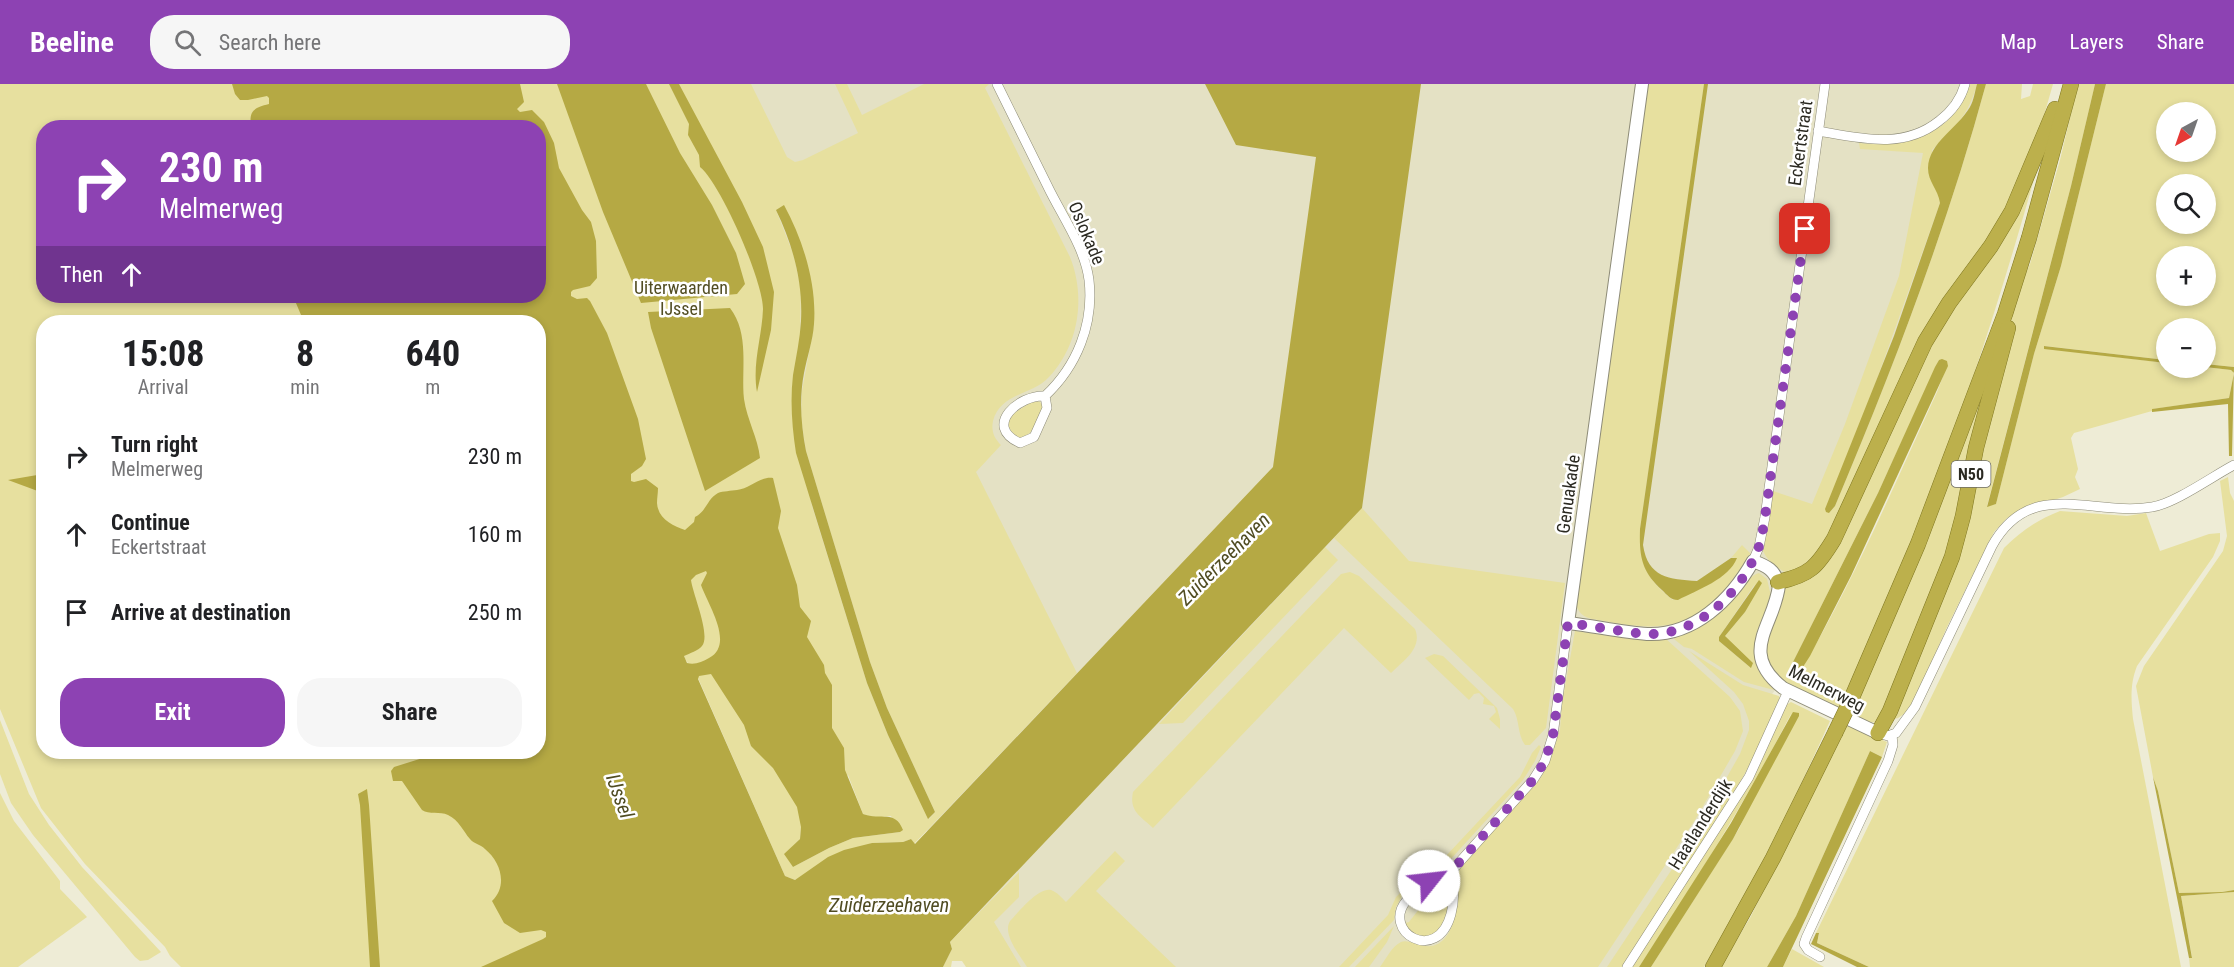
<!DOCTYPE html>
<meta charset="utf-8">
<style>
:root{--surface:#fff;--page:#f6f6f6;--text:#202124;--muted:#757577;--accent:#8d42b3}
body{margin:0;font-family:"Roboto Condensed",sans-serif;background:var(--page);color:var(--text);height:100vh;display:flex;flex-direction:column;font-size:22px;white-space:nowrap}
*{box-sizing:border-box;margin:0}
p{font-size:20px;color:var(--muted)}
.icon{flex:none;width:33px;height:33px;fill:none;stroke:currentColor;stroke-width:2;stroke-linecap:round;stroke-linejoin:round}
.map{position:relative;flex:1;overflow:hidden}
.side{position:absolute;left:36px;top:231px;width:510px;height:444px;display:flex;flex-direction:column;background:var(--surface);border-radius:24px;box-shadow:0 3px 9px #0003}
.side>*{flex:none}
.guide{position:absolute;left:36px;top:36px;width:510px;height:183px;border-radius:24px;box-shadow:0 3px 9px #0003;background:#8d42b3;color:#fff;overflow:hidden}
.needle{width:39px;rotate:220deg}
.tools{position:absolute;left:2156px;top:18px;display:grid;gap:12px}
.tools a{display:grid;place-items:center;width:60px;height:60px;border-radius:50%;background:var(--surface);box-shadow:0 3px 9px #0003;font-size:30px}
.pin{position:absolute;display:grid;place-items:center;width:51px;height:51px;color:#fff;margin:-26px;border-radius:12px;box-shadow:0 3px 9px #0006}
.me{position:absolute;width:66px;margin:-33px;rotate:61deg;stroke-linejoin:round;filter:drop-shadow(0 0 4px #0008)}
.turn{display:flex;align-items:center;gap:21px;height:126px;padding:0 24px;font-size:27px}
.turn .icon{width:78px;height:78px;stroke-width:2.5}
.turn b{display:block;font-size:42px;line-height:51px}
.then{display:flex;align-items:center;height:57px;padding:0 24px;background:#0003;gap:12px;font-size:22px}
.eta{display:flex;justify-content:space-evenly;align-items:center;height:102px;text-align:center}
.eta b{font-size:36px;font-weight:700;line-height:42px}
.cta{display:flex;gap:12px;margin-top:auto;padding:12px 24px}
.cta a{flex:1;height:69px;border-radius:24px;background:var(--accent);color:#fff;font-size:24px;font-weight:700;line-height:69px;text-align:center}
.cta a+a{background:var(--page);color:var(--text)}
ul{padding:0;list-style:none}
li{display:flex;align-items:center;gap:18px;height:78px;padding:0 24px}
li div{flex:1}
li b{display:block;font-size:22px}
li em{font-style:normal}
header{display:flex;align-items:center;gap:36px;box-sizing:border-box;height:84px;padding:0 30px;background:var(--accent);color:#fff}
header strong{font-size:28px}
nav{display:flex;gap:33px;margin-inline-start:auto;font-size:21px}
.search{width:420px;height:54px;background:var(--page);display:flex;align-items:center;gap:15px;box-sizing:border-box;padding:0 21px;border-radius:24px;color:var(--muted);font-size:22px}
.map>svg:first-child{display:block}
.built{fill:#e4e1c4}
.green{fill:#e7e09f;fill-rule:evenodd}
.water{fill:#b5a944;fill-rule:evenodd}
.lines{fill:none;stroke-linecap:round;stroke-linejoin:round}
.minor-casing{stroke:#8d8b77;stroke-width:10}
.tertiary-casing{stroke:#8d8b77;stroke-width:14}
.trunk-casing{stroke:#7e7520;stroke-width:16}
.minor{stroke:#fff;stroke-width:9}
.tertiary{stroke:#fff;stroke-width:12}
.trunk{stroke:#bcb04c;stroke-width:15}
.trunk-bridge-casing{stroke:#7e7520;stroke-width:16;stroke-linecap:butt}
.trunk-bridge{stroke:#bcb04c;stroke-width:15}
.route{stroke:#8d42b3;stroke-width:10;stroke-dasharray:0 18}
.labels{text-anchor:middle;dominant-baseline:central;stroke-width:5;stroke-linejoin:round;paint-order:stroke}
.shield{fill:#fff;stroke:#6b6a64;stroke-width:1.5}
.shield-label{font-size:16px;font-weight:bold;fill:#2b2a22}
.street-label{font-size:18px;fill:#2b2a22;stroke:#fff}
.park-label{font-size:18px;fill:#524d23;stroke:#fff}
.water-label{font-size:20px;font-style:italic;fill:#504c22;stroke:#fff}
</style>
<header>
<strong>Beeline</strong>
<div class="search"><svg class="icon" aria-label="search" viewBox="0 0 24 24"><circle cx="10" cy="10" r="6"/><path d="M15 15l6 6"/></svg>Search here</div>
<nav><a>Map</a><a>Layers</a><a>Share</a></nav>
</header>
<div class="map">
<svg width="2234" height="883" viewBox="0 0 2234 883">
<rect width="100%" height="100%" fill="#eeecd6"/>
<path class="built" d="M701,0H1982L1805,566L1767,617L1744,682L1615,883H987L874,624L806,423Z"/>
<g class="green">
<path d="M0,0H268L280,43L44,44V212H326L333,238H44V668H475L566,883H181L170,872L165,863L85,780L41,724L0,625Z"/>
<path d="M520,0H751L787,73L795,78L803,76L858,49L835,0H847L862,31L924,0H989L985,4L1070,173C1086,213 1079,261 1049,293C1033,311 1000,309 993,337C991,347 994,354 1001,361L976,388L1077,589L914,760L911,755L903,758L872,759L795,796L785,792L698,594L685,575L571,212L538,44L523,43L517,25ZM776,126L808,186L814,241L802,307L801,335L806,367L870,578L887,624L935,728L929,735L888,651L867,599L812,422L792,305L800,253L801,206L794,172ZM848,691L863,730L875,734L891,732L900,748L853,754L829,764L793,783L785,770L800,755L801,743Z"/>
<path d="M1647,0H1704L1640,445C1639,479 1646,495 1673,516L1735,473L1731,474L1742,461L1751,470C1746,482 1738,491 1730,501C1694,545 1659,548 1605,537C1592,535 1580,535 1576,520Z"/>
<path d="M1970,0H1977C1968,33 1955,42 1932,66L1940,119L1829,429L1835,422C1893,284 1947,144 1986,0H2022L2021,15L2030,12L2033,0H2053L2037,56L1996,149L1946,215L1820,471L1789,490C1778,485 1768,478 1763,467L1773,407L1812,420L1845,340L1899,192L1923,69L1860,65L1859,59C1906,65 1955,50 1970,0Z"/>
<path d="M2078,0H2095L2071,102L1987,422L1996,420L2034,270L2061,182L2106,0H2234V283L2205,280V244H2166V276L2045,262L2044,264L2166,279V284L2205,283L2231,286L2234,289L2229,314L2153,325L2152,327L2074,349L2071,354L2078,385L2075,393L2080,405L2063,413L2018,428L2007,434L1994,448L1947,543L1911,625L1898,634L1882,639L1868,638L1850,632L2010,223L2030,180L2060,76ZM2166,28H2205V68H2166ZM2166,100H2205V140H2166ZM2166,172H2205V212H2166Z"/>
<path d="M2044,60C2007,193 1966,324 1915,452C1892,511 1864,568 1838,626L1779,596L1765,572L1766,554L1786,502L1811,492L1934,245ZM1939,276L1947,282L1937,308C1894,401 1854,497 1801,586L1792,580L1878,409Z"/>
<path d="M1033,317L1040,318L1043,322C1036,337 1035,353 1016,354L1006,339L1013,330Z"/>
<path d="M2228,393L2230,409L2234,417V806L2222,808L2179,809L2158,707L2153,693L2136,602L2144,582L2223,467L2227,452L2220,397Z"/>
<path d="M1362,424L1409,477L1565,499L1546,644L1530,661H1525C1517,650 1520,636 1513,625L1334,454Z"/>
<path d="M2060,427L2127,432L2146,429L2160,467L2209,450L2220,449V457L2213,473L2137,582C2130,600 2131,615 2133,635L2181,883H1869L1817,859L1819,850L1816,849L2004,464C2021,447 2037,436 2060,427Z"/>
<path d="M1325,463L1338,476L1183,639L1159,640Z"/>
<path d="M1350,488L1359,492L1415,545C1423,564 1403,577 1391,589L1344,544L1153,744C1140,732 1129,727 1133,708L1341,490Z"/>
<path d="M1759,489L1767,495L1771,512L1756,550V576L1760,589L1774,606L1744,598L1692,565L1684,563L1674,555V551C1686,546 1700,543 1710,535C1724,526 1747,491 1759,489ZM1755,500L1745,528L1725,552L1751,584L1719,557V553Z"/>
<path d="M1575,547L1638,556L1665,554L1730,613L1740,627L1743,647L1735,667L1695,736L1598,883H1380C1386,875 1392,862 1401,858C1412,853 1431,875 1448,850C1462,828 1451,801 1462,781L1540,695L1548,680L1560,646L1562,619Z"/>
<path d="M1689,567L1743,601L1779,612L1780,615C1742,711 1679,796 1623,883H1607L1692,755L1740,670L1749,646V637L1743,620L1734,608Z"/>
<path d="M1434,570L1443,572L1497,624L1500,635V645L1489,635L1496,628L1494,622L1483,620L1484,614L1479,609L1474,610L1469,616L1425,574Z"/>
<path d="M1791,618L1830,637C1792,721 1752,804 1704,883H1651L1739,745L1792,628C1746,717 1694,800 1639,883H1631L1720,744L1786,621Z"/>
<path d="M0,636L29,710L49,741L82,783L161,868L148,876L140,877L135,873L33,751L11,719L0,690Z"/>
<path d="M1846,640L1887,658L1882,673L1870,667L1796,832L1767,883H1720L1750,834Z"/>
<path d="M1539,661L1541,663L1535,677L1523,696L1449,777L1418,797L1402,812L1396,823L1394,836L1349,883H1339L1388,831L1396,813L1419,791L1444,774L1520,693L1532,669Z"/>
<path d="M0,709L14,737L60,797V805L87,833L18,883H0Z"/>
<path d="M1115,767L1125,777L1096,807L1176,883H1027C1020,871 1002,851 1010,837C1018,829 1038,803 1051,806C1057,808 1062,814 1066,818Z"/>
<path d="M1019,788V813L994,838L1021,883H966L962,877H952L951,883H943L952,865L950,858Z"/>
<path d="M1444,802L1450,810V816L1443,840L1438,848L1425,854L1411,849L1405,839L1409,838L1430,811Z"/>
<path d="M2234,808V883H2190L2189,874L2192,873L2181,812Z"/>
<path d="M1394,842L1387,858L1369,883H1355Z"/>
<path d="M1792,865L1824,883H1783Z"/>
</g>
<g class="water">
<path d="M232,0H520L524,18L517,25L520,28L532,26L544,38L554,59L559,84L582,126L591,138L596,157L597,194L590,202L573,206L571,208V212L577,215L587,214L590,217L607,249L638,335L646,375L642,382L631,390V397L634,398L646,395L658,404C658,409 657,414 657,419C658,435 673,442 685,446L694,438L695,433C706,428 707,415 718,409C723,407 731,407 737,406C750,405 760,392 773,394L781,427L778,444L797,501L800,523L811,537L807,553L824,581L825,589L832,601V644L844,664L845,686L863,730C881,737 895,725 903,746L900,748L853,754L829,764L793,783L784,770L800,755L801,743L797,723L773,684L751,662L744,641L711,590L699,592L698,595L785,792L795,796L828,773L844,766L872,759L903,758L911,755L915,760L1273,383L1316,73L1236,61L1205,0H1421L1362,424L950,858L952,865L943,883H481L543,855L546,853V848L541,846L520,849L504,839L492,817C508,802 501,778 485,765C480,760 474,760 470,755C463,747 459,736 448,731C440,727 429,731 422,726L402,697H393L391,687L394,683L442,668H538V238H304L293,212H538V44L251,43C249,27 253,24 269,20V14L267,12L248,16H240L235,10ZM706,487L707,489L701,501C708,521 735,560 709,574C702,578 695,581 687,579L684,572C690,569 698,567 702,562C711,551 693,511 691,496L696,491Z"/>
<path d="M557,0H646L680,69L712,121L736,169L745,200L737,210L641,219L603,128Z"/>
<path d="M669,0H679L742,118L763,163L774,208L771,246L757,308C752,280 762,253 763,225C763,197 721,100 700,83L699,71L688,51L689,40Z"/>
<path d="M1704,0H1708L1643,461C1648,494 1669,495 1697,497L1731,474H1737C1729,495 1697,506 1678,516C1671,516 1667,511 1662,506C1642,488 1639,473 1640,445Z"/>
<path d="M1977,0H1986C1947,144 1893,284 1835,422L1829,429L1826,428L1825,425L1894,252L1940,119C1938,105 1928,98 1928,84C1929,58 1958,44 1970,23C1974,16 1975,7 1977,0Z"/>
<path d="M2095,0H2106L2061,182L2034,270L1996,420L1987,423L2071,102Z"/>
<path d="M784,121C803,156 817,200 814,240C813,256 807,273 804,289C799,315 801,341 806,367L870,578L887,624L935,728L928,735L888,651L867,599L796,369C792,343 790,317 793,291C796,273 800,255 801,237C803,198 793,161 776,126Z"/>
<path d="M730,224C750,250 741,286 744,315C747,336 758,354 760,374L705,407L651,244L648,228Z"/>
<path d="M2044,262L2166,276V279L2044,265Z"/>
<path d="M1942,275L1947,277L1948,282L1851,492L1810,572L1801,586L1792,580L1878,409L1935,283L1939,276Z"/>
<path d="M2205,280L2234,283L2232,372H2229L2228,320L2152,328V325L2229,314L2234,289L2231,286L2205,283Z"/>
<path d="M43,390V409L8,396Z"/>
<path d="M1759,496L1762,499L1745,528L1725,552L1753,579L1751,584L1719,557V553Z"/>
<path d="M1793,628L1799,629V632L1733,755L1651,883H1639L1731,739Z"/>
<path d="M1870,667L1882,673L1783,883H1767L1796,832Z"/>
<path d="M2153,693L2158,707L2179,809L2222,808L2234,806V808L2181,812L2192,874H2189Z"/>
<path d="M367,705L369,721L380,883H370L360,721L358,710Z"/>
<path d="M1816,849H1819L1817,859L1869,883H1857L1811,860Z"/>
</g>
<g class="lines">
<g class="minor-casing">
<g id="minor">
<path d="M997,0C1014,34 1031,69 1048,103C1062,132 1085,164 1089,196C1094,240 1077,282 1045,312C1020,310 982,342 1020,359L1034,353L1047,324L1045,312"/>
<path d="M1818,47C1860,54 1903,66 1939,37C1951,28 1961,15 1965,0"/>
<path d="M1753,477L1759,463L1765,433L1825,0"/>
<path d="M1878,649L1888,652L1896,649L1915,623L1992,462C2031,392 2092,433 2152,423C2174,420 2213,392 2234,381"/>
<path d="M1449,789C1455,803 1455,815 1451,830C1437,882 1380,847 1407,816C1413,810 1421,802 1428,798C1438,792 1448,790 1456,782L1533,696L1545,677L1553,651L1568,539"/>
<path d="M1820,873L1808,866L1804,860L1806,854L1888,677L1893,661L1892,651"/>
<path d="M1627,883L1749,693L1788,607"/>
</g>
</g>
<g class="tertiary-casing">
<path id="tertiary" d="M1642,0L1568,539C1594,542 1621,548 1647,550C1694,552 1731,516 1753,477C1767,482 1775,486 1779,501C1775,541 1737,568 1783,604L1878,649"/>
</g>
<g class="trunk-casing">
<g id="trunk">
<path d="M1778,498C1810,491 1817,483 1834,455L1925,258L1949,219L1991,162L2012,127L2055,25"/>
<path d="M1850,618L1918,460L2005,230L2029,154L2071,0"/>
<path d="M1878,649L1890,627L1952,473L1963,432L1976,364L2008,244"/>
<path d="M1713,883L1773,774L1835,649"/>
</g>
</g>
<use href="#minor" class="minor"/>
<use href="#tertiary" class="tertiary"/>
<use href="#trunk" class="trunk"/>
<g class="trunk-bridge-casing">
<path id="trunk-bridge" d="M1835,649L1850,618"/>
</g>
<use href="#trunk-bridge" class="trunk-bridge"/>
</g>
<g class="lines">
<path class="route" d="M1429,797L1449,789L1456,782L1533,696L1545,677L1553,651L1568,539C1594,542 1621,548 1647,550C1697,552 1741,509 1758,465C1762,455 1763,444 1765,433L1805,145"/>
</g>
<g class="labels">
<rect class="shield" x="1951.5" y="377" width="39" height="26" rx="4.5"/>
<g class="shield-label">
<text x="1971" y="390">N50</text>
</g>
<g class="street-label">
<text transform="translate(1800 59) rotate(-82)">Eckertstraat</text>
<text transform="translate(1087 149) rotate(67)">Oslokade</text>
<text transform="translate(1568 410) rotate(-82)">Genuakade</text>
<text transform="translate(1827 604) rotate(27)">Melmerweg</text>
<text transform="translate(1700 740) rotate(-58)">Haatlanderdijk</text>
</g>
<g class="park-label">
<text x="681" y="203">Uiterwaarden<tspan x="681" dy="21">IJssel</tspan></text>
</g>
<g class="water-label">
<text transform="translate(1224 475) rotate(-45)">Zuiderzeehaven</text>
<text transform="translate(620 712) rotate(70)">IJssel</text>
<text x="889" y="821">Zuiderzeehaven</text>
</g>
</g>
</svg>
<div class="tools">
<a><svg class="needle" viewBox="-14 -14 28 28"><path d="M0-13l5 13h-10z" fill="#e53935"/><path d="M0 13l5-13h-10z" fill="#757577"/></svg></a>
<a><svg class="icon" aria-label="search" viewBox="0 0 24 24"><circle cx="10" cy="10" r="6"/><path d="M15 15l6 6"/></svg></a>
<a>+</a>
<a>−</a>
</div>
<div class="pin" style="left:1805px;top:145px;background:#d93025"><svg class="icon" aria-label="arrive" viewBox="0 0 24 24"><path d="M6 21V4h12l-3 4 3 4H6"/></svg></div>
<svg class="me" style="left:1429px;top:797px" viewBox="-20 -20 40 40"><circle r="19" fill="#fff"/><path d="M0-13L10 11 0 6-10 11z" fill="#8d42b3"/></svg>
<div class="guide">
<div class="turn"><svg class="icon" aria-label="right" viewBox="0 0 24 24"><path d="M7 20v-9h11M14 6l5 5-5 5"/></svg><div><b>230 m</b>Melmerweg</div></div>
<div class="then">Then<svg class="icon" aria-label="ahead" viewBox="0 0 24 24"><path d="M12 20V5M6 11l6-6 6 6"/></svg></div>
</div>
<section class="side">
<div class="eta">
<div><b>15:08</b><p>Arrival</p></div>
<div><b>8</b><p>min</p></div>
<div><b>640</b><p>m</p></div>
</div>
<ul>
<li><svg class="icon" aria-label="right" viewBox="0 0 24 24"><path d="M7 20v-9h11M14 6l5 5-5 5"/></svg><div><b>Turn right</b><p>Melmerweg</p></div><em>230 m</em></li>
<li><svg class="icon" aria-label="ahead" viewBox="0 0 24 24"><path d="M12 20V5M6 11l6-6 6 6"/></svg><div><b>Continue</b><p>Eckertstraat</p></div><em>160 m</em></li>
<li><svg class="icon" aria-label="arrive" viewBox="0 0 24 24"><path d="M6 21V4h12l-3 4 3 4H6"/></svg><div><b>Arrive at destination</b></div><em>250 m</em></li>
</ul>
<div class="cta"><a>Exit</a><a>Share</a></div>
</section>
</div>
